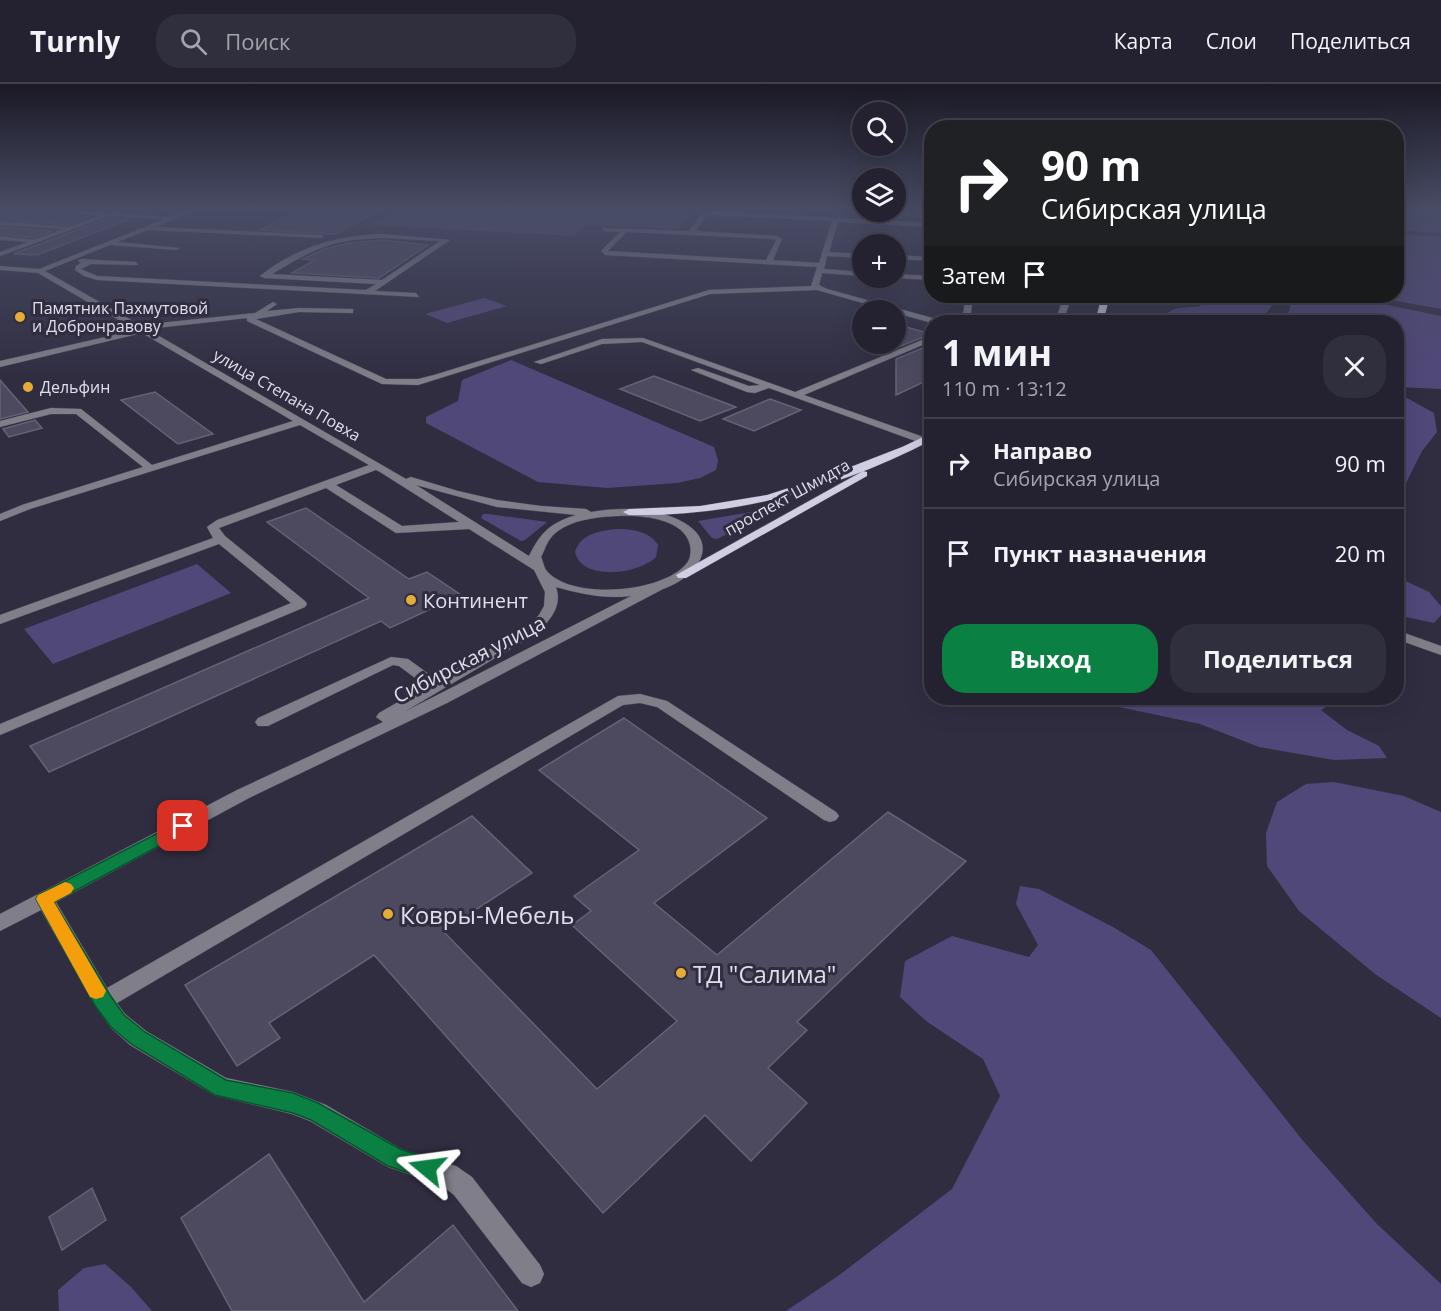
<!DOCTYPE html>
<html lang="ru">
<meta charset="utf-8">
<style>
:root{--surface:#242231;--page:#302f3d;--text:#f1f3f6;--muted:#a3a4ab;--line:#413f4d;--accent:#0b8043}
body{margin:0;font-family:"Open Sans",sans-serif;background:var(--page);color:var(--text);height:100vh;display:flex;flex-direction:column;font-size:22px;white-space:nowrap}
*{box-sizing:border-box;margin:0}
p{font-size:20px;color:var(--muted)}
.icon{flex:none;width:33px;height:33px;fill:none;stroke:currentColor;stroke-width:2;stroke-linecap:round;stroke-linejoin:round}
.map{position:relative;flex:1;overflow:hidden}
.sheet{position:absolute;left:924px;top:231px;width:480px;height:390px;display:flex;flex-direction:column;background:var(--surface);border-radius:24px;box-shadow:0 6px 24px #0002,0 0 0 2px var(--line)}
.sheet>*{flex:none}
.top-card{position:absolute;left:924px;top:36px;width:480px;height:183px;border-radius:24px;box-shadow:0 6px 24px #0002,0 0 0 2px var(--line);background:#202124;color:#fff;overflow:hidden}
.fabs{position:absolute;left:852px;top:18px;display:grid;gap:12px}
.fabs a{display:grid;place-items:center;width:54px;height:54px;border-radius:50%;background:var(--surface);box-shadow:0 6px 24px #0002,0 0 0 2px var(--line);font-size:30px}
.pin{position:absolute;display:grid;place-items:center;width:51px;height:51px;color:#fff;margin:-26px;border-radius:12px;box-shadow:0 3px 9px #0006}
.me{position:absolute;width:66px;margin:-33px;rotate:286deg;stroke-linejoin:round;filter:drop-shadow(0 0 4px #0008)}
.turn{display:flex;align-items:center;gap:21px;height:126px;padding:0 18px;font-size:27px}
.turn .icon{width:78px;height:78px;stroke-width:2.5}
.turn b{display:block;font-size:42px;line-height:51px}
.then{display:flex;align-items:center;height:57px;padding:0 18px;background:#0003;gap:12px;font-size:22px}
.round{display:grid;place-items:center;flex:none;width:63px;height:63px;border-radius:24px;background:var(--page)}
.headline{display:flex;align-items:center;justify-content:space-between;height:102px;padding:0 18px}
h1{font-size:36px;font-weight:700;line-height:45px}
.primary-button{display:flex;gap:12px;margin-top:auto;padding:12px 18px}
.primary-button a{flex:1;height:69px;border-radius:24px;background:var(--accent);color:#fff;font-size:24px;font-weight:700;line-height:69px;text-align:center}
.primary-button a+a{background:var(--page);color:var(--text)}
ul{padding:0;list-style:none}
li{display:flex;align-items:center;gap:18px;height:90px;padding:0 18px;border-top:2px solid var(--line)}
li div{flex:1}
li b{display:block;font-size:22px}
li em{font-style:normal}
header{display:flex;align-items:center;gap:36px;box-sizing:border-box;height:84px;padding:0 30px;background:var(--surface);border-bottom:2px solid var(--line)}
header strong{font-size:28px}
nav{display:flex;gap:33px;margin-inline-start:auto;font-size:21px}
.search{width:420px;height:54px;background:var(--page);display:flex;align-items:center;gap:15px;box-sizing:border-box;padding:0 21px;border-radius:24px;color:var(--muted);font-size:22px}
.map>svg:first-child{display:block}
.green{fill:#51487a}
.building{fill:#4d4a5f;stroke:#656278;stroke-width:1.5}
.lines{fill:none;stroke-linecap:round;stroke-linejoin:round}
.minor-casing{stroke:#4c495c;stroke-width:1}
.major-casing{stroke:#4c495c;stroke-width:1}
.minor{fill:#807f89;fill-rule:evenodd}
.major{fill:#d0cee3;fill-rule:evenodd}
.route{fill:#0b8043;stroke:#07532c;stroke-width:1.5}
.slow{fill:#f59e0b}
.poi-dot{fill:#e6ad36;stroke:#302d41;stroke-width:2}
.labels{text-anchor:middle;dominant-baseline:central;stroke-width:6;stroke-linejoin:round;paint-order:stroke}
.far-poi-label{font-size:16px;fill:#e0deeb;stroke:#302d41;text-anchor:start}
.far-street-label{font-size:16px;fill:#e0deeb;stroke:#302d41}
.poi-label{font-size:20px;fill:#e0deeb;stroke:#302d41;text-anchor:start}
.street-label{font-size:20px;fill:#e0deeb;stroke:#302d41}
.near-poi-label{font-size:24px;fill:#e0deeb;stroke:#302d41;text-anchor:start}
</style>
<header>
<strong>Turnly</strong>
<div class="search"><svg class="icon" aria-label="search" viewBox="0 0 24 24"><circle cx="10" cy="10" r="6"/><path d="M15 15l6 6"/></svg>Поиск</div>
<nav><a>Карта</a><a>Слои</a><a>Поделиться</a></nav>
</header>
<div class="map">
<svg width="1441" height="1227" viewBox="0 0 1441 1227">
<rect width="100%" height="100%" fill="#302d41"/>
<g class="green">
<path d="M401,124H538L691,130L679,145L586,141L573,152L370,141Z"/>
<path d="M896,124L931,126V134L865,131L867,128H896Z"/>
<path d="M1396,124H1441V149L1397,146Z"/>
<path d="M1397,150L1441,153V225L1369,212H1396Z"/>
<path d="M1171,212H1277L1269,226L1257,238H1162C1169,220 1184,225 1201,222L1198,218Z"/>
<path d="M1291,212H1344L1441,232V305L1397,303L1396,238H1285L1290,224Z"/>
<path d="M484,214L507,222L447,239L425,230Z"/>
<path d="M511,276L714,363L718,376L716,386L700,394L677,399L607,404L538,398L426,339V333L458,317L462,296Z"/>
<path d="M1397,313L1407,314L1434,329L1437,348L1422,367L1405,401L1397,398Z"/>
<path d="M757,427L764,428L766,431L717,455L712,454L698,437Z"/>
<path d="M483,430H489L547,438L525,456L521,457L481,434Z"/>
<path d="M616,445C632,445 649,447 658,461L656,473C639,490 582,498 575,468C580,450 600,447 616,445Z"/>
<path d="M197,480L231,509L53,580L24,545Z"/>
<path d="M1397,493L1429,508L1441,522V531L1434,539L1397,531Z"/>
<path d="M1085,614H1339L1321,626L1347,646L1379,662L1387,674L1334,676L1259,663L1200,640L1090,617Z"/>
<path d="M1334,698L1404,712L1441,728V934L1375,890L1299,827L1267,782L1266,749L1277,718L1306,700Z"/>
<path d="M1020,802L1039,805L1113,843L1151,866L1304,1058L1376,1139L1441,1200V1227H786L838,1192L952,1105L1000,1012L983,975L926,937L900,913L905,877L952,852L1029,873L1038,861L1016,820Z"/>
<path d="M105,1180L131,1203L152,1227H59L58,1206L84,1184Z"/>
</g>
<g class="building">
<path d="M5,124H68L65,128L67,130L89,133L68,141L0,135V129H5Z"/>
<path d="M306,124H384L335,150L259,146Z"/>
<path d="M109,134L130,135L37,171L13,170Z"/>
<path d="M0,143L52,147L33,154L0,150Z"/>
<path d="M383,156L428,161L379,194L292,189L315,176L303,175L325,165L350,159Z"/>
<path d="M896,240L931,250L896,264Z"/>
<path d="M932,260V294L896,311V275Z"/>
<path d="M654,292L736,323L700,337L620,305Z"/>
<path d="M0,296L28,328L0,335Z"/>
<path d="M155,308L213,350L178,360L121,316Z"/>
<path d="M770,315L801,326L754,347L723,335Z"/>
<path d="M35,336L42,344L9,353L3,345Z"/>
<path d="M306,424L409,495L427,488L461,511L390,544L381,537L49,688L30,662L369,514L267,438Z"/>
<path d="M624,634L767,734L654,819L717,871L888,728L966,777L797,938L807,946L768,984L807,1019L751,1077L705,1031L603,1129L374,871L269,939L280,954L237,982L185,901L472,732L532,789L443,847L597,1005L677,937L572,841L591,827L574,812L639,766L539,686Z"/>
<path d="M269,1070L364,1218L453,1141L518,1227H232L181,1134Z"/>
<path d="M92,1104L106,1136L62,1166L49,1133Z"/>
</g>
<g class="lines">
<g class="minor-casing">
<g id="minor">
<path d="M71,124H78L76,127L108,129L129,124L117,129L169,133L192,124H200L156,143L324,151L322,154L148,146L117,158L180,164L177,166L110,161L45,187L140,241L255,229L273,218L277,220L267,227L299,224L353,225V229H350L299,228L256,235L386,295H418L434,291L709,206L811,202L817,183L605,171L601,167L620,148L604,147L602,144L689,147L702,130L714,127L932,139V143L838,138L829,168L862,170V174L827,172L824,185L862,188V192L822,189L819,201L827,205L940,236L941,238L932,239L896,229V226H887L817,206L710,210L418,301L382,300L247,237V234L147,245L406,395L411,393L458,407L497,416L541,422L586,425L591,428C620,423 653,423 679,436C724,458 697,493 663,505L447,619L249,714L56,818L107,904L618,612L640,610L667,617L836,728L839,732L836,736L830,738L824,736L657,623L640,619L623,621L117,919L125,930L146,947L226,994L293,1008L326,1021L401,1065L456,1082L472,1093L540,1181L544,1190L540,1199L531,1203L522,1199L454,1111L441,1101L388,1083L310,1037L292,1030L214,1011L130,961L111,944L96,923L41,826L0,847V830L237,706L383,638L376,633L379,629L426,602L399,582L393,581L268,642H258L255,638L258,634L391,573L408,575L437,596L526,544L539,531L544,522L545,508L534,486L469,445L396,449L326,404L219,444L225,452L305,517L307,520L305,523L0,651V640L291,519L219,460L0,540V531L213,454L207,443L217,436L369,381L300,341L30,425L0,437V430L22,421L143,383L76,330H51L0,343V337L51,324L81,325L152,381L293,337L142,249L0,283V277L136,246L38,189L0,186V182L39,185L165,135L109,132L0,172V168L28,158L0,156V152L33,156L63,145L0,141V137L68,143L99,132L67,128ZM714,131L832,137L819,179L773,176L782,155L777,152L695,147L706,132ZM627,148L774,155L776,156L766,176L608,167ZM376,386L380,388L459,438L402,442L336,401ZM416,401L497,423L576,431C550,439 541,448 529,472ZM618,432C640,431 684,434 690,461C691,466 691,474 687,479C664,509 570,517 546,486C544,483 543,477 541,473C544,468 546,460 550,455C564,436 596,433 618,432ZM556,503C581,510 604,515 631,512L404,628L536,550C549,537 563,523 556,503Z"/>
<path d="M383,150L450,156L375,207L416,209L419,213L97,196L84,192L75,186L76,182L81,179L78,177L81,175L136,178L138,181L91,180L81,185L97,192L366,206L376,200L264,194L260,192C296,163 338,151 383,150ZM383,154L440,157L382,196L272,190C314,165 332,155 383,154Z"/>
<path d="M896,171L932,173V177L896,175Z"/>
<path d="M896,190L932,192V196L894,194Z"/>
<path d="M966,212H973L970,238H962Z"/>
<path d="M1064,212H1072L1063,238H1055Z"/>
<path d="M932,252V257L804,311L932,356V363L769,304L755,309L747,308L691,286L698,284L749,302L760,301L642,258L602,260L541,280L534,278L602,255L643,254L795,308Z"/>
<path d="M1396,546L1441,562V571L1396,555Z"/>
</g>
</g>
<g class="major-casing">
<g id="major">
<path d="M1099,212H1106L1108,219L1103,238H1095L1100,219Z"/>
<path d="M932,349V356C838,405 735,433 629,431L623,428L629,425L700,422L767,411L835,389L902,363Z"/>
<path d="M863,387L867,388V392L686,494H678L676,491Z"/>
</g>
</g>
<use href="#minor" class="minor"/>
<use href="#major" class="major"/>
</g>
<linearGradient id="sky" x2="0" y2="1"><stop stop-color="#1a1924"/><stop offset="0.42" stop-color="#484c65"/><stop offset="1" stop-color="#484c65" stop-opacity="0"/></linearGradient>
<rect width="1441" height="296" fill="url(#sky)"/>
<path class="route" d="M183,736L189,738L191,742L189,746L54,818L110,911L124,931L145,948L226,996L293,1009L318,1019L400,1065L434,1076L438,1084L434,1092L427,1095L388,1082L311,1036L293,1029L215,1011L131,960L111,943L96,923L36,815L38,811Z"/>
<path class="slow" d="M65,798L71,800L74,804L71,809L54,818L106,907L103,913L96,915L90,913L36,815L38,811Z"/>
<g class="poi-dot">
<circle cx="20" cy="233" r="6"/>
<circle cx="28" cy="303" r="6"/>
<circle cx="411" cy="516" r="6"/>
<circle cx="388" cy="830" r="6"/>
<circle cx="681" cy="889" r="6"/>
</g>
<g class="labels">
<g class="far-poi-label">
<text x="32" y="224">Памятник Пахмутовой<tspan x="32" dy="18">и Добронравову</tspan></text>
<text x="40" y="303">Дельфин</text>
</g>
<g class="far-street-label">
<text transform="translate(287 311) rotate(30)">улица Степана Повха</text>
<text transform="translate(787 413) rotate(-29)">проспект Шмидта</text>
</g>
<g class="poi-label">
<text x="423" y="516">Континент</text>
</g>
<g class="street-label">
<text transform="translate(469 575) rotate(-27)">Сибирская улица</text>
</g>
<g class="near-poi-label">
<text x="400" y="830">Ковры-Мебель</text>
<text x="693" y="889">ТД "Салима"</text>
</g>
</g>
</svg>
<div class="fabs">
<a><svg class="icon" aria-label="search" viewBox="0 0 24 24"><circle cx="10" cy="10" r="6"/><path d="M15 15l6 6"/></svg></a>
<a><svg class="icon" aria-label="layers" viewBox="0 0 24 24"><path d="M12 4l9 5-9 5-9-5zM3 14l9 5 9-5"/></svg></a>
<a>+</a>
<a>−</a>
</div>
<div class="pin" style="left:183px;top:742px;background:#d93025"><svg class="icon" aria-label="arrive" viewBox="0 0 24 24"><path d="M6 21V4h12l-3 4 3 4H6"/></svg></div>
<svg class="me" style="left:427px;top:1084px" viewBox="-20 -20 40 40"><path d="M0-17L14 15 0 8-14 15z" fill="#0b8043" stroke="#fff" stroke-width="4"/></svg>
<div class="top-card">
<div class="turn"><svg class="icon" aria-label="right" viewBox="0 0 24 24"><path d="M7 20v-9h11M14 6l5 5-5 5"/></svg><div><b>90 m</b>Сибирская улица</div></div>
<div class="then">Затем<svg class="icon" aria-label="arrive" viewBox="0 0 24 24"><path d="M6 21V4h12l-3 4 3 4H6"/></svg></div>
</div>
<section class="sheet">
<div class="headline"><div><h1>1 мин</h1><p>110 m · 13:12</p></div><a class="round"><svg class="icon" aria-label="close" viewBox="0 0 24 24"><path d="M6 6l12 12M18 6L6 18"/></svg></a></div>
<ul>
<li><svg class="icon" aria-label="right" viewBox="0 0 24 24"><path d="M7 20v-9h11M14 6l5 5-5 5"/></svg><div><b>Направо</b><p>Сибирская улица</p></div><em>90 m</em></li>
<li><svg class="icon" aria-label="arrive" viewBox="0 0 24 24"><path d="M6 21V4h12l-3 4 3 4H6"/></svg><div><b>Пункт назначения</b></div><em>20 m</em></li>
</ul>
<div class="primary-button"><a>Выход</a><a>Поделиться</a></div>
</section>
</div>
